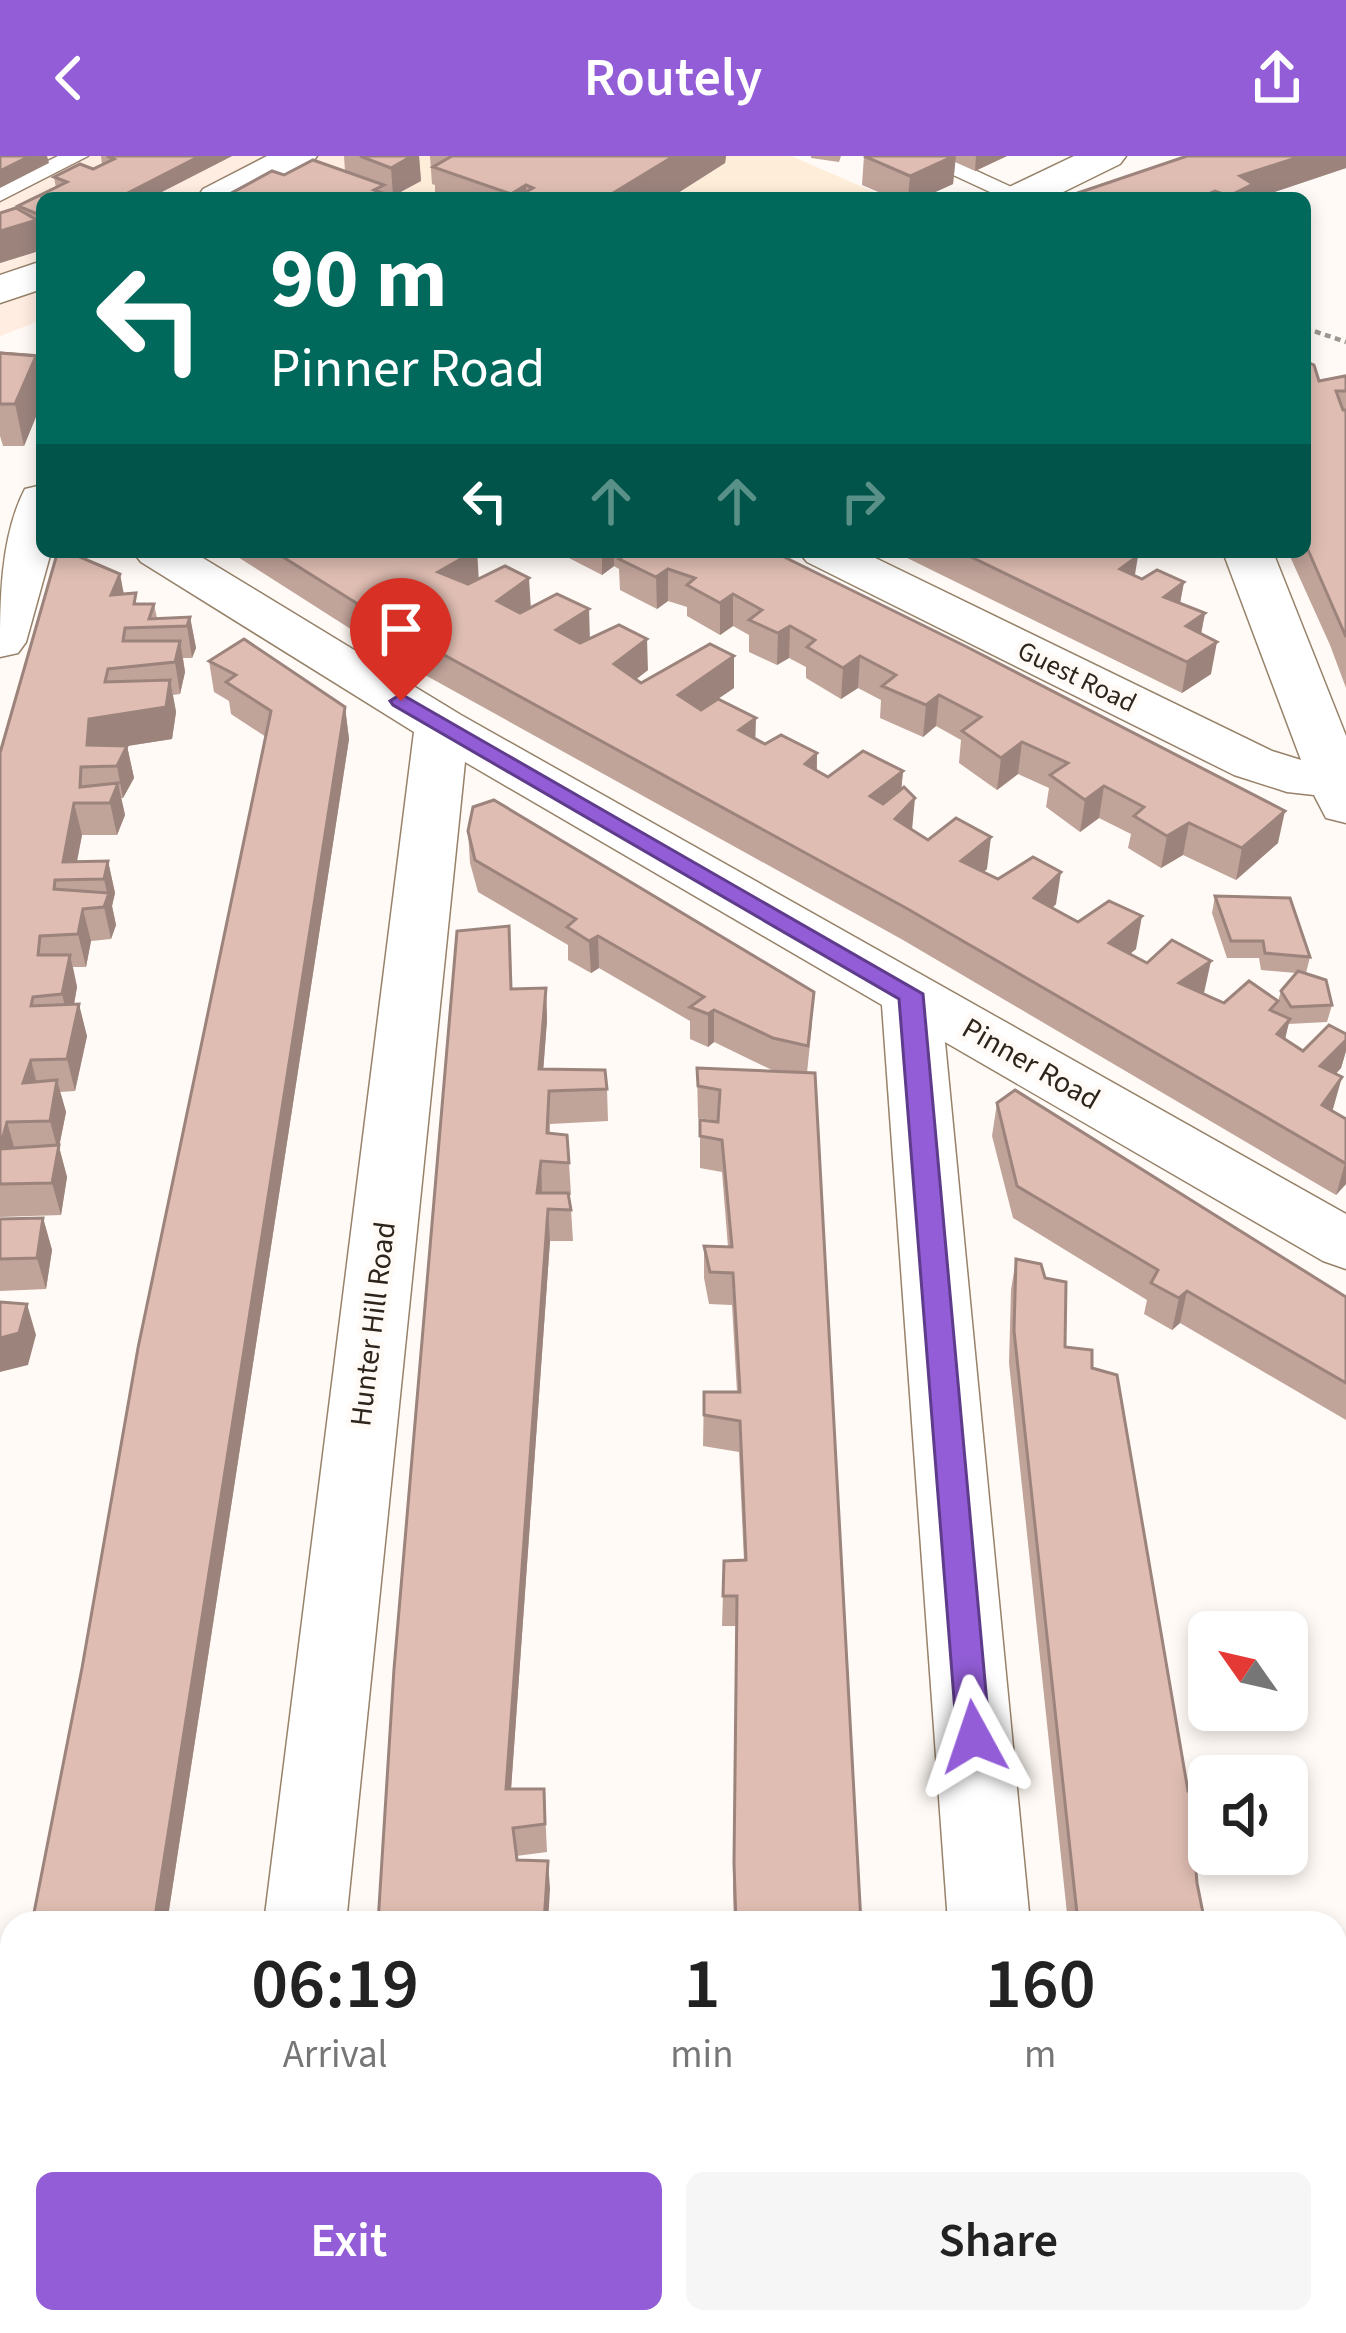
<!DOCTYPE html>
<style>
:root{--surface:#fff;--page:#f6f6f6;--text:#222;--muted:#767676;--accent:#925dd6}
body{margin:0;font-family:"Source Sans 3",sans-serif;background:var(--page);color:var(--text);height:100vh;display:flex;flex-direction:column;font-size:45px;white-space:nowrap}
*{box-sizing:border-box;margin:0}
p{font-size:39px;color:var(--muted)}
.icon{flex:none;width:66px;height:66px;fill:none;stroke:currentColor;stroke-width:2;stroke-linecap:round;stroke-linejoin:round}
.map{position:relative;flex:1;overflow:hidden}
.side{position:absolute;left:0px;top:1755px;width:1347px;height:423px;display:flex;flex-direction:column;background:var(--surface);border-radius:36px 36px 0 0;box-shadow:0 6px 18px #0003}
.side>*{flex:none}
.banner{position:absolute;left:36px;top:36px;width:1275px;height:366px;border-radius:18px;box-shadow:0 6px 18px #0003;background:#00695c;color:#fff;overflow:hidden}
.needle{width:78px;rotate:304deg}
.tools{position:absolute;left:1188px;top:1455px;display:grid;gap:24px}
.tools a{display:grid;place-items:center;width:120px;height:120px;border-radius:18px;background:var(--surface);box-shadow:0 6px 18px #0003;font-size:60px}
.pin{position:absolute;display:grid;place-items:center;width:102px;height:102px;color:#fff;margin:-123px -51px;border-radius:50% 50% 50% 0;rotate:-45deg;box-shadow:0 0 12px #0007}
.pin .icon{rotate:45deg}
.me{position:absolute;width:132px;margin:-66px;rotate:355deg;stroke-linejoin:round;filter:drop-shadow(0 0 9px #0008)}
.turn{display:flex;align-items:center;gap:42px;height:252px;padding:0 36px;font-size:54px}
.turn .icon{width:156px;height:156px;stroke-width:2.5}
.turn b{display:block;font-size:84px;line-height:102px}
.lanes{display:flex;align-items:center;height:114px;padding:0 36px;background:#0003;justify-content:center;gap:60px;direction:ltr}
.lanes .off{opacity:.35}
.eta{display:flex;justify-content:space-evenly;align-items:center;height:204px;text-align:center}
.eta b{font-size:72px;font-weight:600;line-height:84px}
.primary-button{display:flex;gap:24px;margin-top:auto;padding:24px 36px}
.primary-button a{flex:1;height:138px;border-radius:18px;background:var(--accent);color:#fff;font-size:48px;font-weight:600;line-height:138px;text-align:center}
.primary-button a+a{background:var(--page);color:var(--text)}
header{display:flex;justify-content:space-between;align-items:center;height:156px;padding:0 36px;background:var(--accent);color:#fff;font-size:54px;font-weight:600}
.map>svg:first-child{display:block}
.commercial{fill:#ffede2}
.built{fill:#feedd9}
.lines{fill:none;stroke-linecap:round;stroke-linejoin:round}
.service-casing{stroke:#97826a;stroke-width:3}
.minor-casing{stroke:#97826a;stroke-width:3}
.tertiary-casing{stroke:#97826a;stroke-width:3}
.path{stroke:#9d968f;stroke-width:4.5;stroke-dasharray:6 4.5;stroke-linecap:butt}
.service{fill:#fff;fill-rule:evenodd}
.minor{fill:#fff;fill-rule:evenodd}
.tertiary{fill:#fff;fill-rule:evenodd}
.wall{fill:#c0a399}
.shaded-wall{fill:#9c847d}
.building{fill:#dfbdb2;stroke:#9c847d;stroke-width:3}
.route{fill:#925dd6;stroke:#5f3c8b;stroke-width:3}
.labels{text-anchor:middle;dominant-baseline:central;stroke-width:10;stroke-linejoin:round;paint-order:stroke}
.far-street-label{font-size:27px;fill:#2d241b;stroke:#fffaf5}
.street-label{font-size:30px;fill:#2d241b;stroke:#fffaf5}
</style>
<header><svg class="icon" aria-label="back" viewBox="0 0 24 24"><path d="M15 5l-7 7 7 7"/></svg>Routely<svg class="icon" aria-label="share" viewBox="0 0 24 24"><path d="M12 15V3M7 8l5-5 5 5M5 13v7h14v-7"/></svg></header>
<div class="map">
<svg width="1346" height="2177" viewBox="0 0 1346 2177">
<rect width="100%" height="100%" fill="#fffaf5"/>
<path class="commercial" d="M0,0H370L295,42H42V164L0,180Z"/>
<path class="built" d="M370,0H791L888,42H295Z"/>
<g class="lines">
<g class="service-casing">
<g id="service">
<path d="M58,0H88L0,45V29Z"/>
<path d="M912,0H944L1033,41L1003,42Z"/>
</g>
</g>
<g class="minor-casing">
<g id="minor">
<path d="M42,329V396H51L26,486L18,497L0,501C0,446 0,381 25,333Z"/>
<path d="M133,396H193L461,559L1346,1058V1113L1323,1105L945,886L1030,1767H948L882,849L465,606L346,1767H264L414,576L141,406Z"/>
<path d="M799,396H863L1272,595L1301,604L1223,396H1273L1346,580V667L1326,662L1314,639L1287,636L1234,619L807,406Z"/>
<path d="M214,2166H306L304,2177H212Z"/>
<path d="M977,2166H1069L1070,2177H978Z"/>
</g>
</g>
<g class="tertiary-casing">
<g id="tertiary">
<path d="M267,0H317L311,8L248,42H197L203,33Z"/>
<path d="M1074,0H1126L1120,8L1051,42H999L1005,33Z"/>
<path d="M42,105V133L0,147V119Z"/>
<path d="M0,197L42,200V228L0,223Z"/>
</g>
</g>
<path class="path" d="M1305,172L1346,186"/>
<use href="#service" class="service"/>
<use href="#minor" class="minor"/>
<use href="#tertiary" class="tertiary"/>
</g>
<g class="wall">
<path d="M101,0H232L150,42H42V74L39,73L42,94L0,107V57L19,54L18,50L56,32L54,21L93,13L102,9Z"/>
<path d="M344,0H419L421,25L393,40L396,42H227L226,40L284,19L345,15Z"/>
<path d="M430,0H726L725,7L670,42H435V29L432,28Z"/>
<path d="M811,0H841L839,6L811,2Z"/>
<path d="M864,0H1007L975,15L955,6L953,28L922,42H892L862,29Z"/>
<path d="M1346,0V12L1257,42H1063Z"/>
<path d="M0,197L36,200L42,231V246L24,290H3L0,280Z"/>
<path d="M1305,205L1319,225L1346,222V532L1330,489L1288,396H1305Z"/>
<path d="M230,396H477L478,423L648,514L636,523L641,527L734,500V532L710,548L755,582L765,588L817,597V614L828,621L903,615L901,634L912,674L928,684L987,713L983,716L1056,748L1052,752L1136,793L1130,798L1224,847L1278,845L1281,835L1296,817L1261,814L1259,802H1227L1212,757L1215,740L1310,801L1306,817L1332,849L1327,866L1288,868L1285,883L1303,895L1346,878V895L1341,912L1336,918L1332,955L1346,963V1028L1336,1039L903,784L407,509Z"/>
<path d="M569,396H774L1278,687L1236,724L1183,699L1161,712L1128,692L1131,678L1099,662L1080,676L1046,651L1049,632L1018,618L997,634L959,607L961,584L936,570L923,581L880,562L881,544L858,532L841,543L806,522V511L789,502L777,509L749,496V479L733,470L720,479L687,460V451L668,445L657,453L620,434L619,413L614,410L602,419L569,402Z"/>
<path d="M895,396H1166L1133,398L1135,420L1142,423L1184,426L1180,447L1205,457L1201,478L1211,518L1182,537Z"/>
<path d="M88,404L120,418L123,438L138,448H154L157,462L190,461L196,492L192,502H183L185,516L180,538L173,539L176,556L172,583L127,590L134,622L123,642H121L125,659L117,679H82L77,706L108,705L115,737L112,750L116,769L111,783L91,785L86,811H73L77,831L74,848L87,880L75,935L60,936L66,956L59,991L67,1021L61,1059L0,1061V597Z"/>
<path d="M209,505L345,551L349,583L167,1767H32L266,581L231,558L229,545L214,536Z"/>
<path d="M468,675L812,868L807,917L861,1767H734L733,1736L736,1470H722L724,1405H744L739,1296L703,1290L704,1236H737L732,1149L709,1148L704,1122V1090L728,1091L722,1016L700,1012V964L718,965L698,962L697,912L779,916L772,914L714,886L708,891L690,883V865L599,812L591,817L568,804V789L478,736L470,707Z"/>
<path d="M546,832L547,864L543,913L607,933L608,965L550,968V977L569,1007L571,1039H568L571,1054L573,1085H550L511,1633H544L547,1696L516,1700L517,1704L550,1733L378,1767L512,833Z"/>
<path d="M997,947L1346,1141V1264L1180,1167L1172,1174L1144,1158L1147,1144L1013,1062L992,980Z"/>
<path d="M43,1062L52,1094L46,1133L0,1135V1063Z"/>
<path d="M1016,1103L1065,1191L1092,1212L1188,1635L1209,1637V1695H1195L1197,1727L1205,1767H1068L1009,1207L1011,1134Z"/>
<path d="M522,2166L521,2177H352Z"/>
<path d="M1116,2166H1269L1270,2177H1118Z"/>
</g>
<g class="shaded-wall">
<path d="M30,0H47L49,7L0,32V15Z"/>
<path d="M200,0H232L150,42H118Z"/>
<path d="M412,0H419L421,25L393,40L391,12Z"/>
<path d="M674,0H726L725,7L670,42H605Z"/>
<path d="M956,0L953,28L922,42H908L910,20Z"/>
<path d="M976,0H1007L975,15Z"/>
<path d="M1302,0H1346V12L1257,42H1229L1240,20Z"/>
<path d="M526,29V42L519,40V42H511V38Z"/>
<path d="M37,64L42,94L0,107V75Z"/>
<path d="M36,200L42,231V246L24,290L15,248Z"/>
<path d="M473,396H477L479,425L440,447L438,416Z"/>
<path d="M602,396H614V410L602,419Z"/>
<path d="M1138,400L1133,431L1120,413Z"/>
<path d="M668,413V445L657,453L656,421Z"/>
<path d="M120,418L126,449L111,439Z"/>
<path d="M529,422L531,454L498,477L497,445Z"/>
<path d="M1184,426L1178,458L1164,441Z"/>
<path d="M733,438V470L720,479V447Z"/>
<path d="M589,453L590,485L557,506L556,474Z"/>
<path d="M1205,457L1199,488L1186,470Z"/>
<path d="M190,461L196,492L192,502L187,470Z"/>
<path d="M790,470L789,502L777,509L778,477Z"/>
<path d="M647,483L648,514L615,540L614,508Z"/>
<path d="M180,485L185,516L180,538L175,506Z"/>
<path d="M1217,486L1211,518L1182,537L1187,506Z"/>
<path d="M734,500V532L678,570V539Z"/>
<path d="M860,500L858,532L841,543L843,512Z"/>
<path d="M170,524L176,556L172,583L127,590L134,622L123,642L117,610L87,589L89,563Z"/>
<path d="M939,539L936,570L923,581L926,549Z"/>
<path d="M345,551L349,583L167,1767H154Z"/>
<path d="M756,562L755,594L739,574Z"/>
<path d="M1022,586L1018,618L997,634L1001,602Z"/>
<path d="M817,597L816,629L805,608Z"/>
<path d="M903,615L900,647L868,672L870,640Z"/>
<path d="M118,627L125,659L117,679L110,647Z"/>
<path d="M1104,630L1099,662L1080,676L1085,644Z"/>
<path d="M915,642L912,674L895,663Z"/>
<path d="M74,647L82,679L73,724L63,706Z"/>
<path d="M1285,655L1278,687L1236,724L1242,692Z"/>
<path d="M1189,667L1183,699L1161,712L1167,680Z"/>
<path d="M991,681L987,713L958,737L961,705Z"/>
<path d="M108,705L115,737L112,750L116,769L111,783L104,751L108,741L104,723Z"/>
<path d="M1061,716L1056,748L1030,774L1034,742Z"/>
<path d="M83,753L91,785L86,811L78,778Z"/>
<path d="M1142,760L1136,793L1103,819L1109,787Z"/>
<path d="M598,780L599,812L591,817L589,785Z"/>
<path d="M70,799L77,831L70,871L62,838Z"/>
<path d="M1211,805L1204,837L1179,827Z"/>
<path d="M546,832L547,864L541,945L539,913Z"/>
<path d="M79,848L87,880L75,935L67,903Z"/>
<path d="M714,854V886L708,891V858Z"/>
<path d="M1290,863L1282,895L1277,878Z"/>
<path d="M1346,884V895L1341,912L1312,942L1320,910Z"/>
<path d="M31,904L39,936L23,927Z"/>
<path d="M1342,921L1333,953L1313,981L1322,949Z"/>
<path d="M57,924L66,956L59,991L67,1021L61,1059L52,1027L58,995L50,965Z"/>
<path d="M7,966L16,998L9,1025L0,991Z"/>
<path d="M541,1005L542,1037H537Z"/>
<path d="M1346,1006V1028L1336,1039L1345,1007Z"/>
<path d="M548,1053L550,1085L509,1662L506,1633Z"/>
<path d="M43,1062L52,1094L46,1133L37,1102Z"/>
<path d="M1187,1135L1180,1167L1172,1174L1179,1142Z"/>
<path d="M27,1148L36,1179L28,1209L0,1216V1182Z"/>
<path d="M548,1705L550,1733L548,1767H544Z"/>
<path d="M91,2166H106L104,2177H89Z"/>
<path d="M516,2166H522L521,2177H517Z"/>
</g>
<g class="building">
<path d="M0,0H30L0,15Z"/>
<path d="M107,0H200L118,42H42V60L18,50L67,26L54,21L80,8L93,13L114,3Z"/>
<path d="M360,0H412L391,12Z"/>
<path d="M452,0H674L605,42H525L519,40L533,32L526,29L511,38L433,11Z"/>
<path d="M864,0H954L910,20Z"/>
<path d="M1187,0H1302L1240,20L1253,28L1229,40L1215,35L1199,42H1063Z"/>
<path d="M313,4L384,29L374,34L396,42H315L304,38L296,42H232L226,40L272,15L284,19Z"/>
<path d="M16,52L37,64L0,75V57Z"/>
<path d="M0,197L36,200L15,248H0Z"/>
<path d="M1305,205L1314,209L1319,225L1345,220L1346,222V235H1336L1343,254H1346V481L1305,387Z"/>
<path d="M64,396H86L80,401L120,418L111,439L136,437L134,448H154L149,463L190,461L187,470L125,472L123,485H180L175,506L108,513L105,526L170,524L166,551L89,563L87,589L127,590L117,610L81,611L80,631L118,627L110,647H74L63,706L108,705L104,723L55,724L54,733L109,737L104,751L83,753L78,778L40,780L38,799H70L62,838L33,841L31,850L79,848L67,903L31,904L23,927L57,924L50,965L7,966L0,991V597L57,398Z"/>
<path d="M275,396H401L409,400L417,396H473L438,416L468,428L505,410L529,422L497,445L520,457L557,438L589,453L556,474L580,487L619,469L647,483L614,508L641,527L710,488L734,500L678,539L701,554L718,543L756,562L739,574L765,588L781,579L817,597L805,608L828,621L863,595L903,615L870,640L883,648L904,631L915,642L895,663L928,684L956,662L991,681L961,705L998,723L1033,701L1061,716L1034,742L1078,766L1109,745L1142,760L1109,787L1147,807L1172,784L1211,805L1179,827L1224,847L1249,825L1278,845L1270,854L1290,863L1277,878L1303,895L1329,869L1346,878V884L1320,910L1342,921L1322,949L1346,963V1006L1345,1007L906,752L404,477Z"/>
<path d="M629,396H774L967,491L1285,655L1242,692L1189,667L1167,680L1134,660L1144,651L1104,630L1085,644L1050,619L1068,607L1022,586L1001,602L962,575L981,561L939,539L926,549L882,530L896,519L860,500L843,512L807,491L815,484L790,470L778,477L749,464L762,454L733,438L720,447L687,429L695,422L668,413L656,421L619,403Z"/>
<path d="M961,396H1131L1138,400L1120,413L1142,423L1157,414L1184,426L1164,441L1205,457L1186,470L1217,486L1187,506Z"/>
<path d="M244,483L345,551L154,1767H32L82,1512L138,1192L271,555L226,526L236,519L209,505Z"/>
<path d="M494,644L814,836L808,890L773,882L714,854L708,858L690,851L704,841L598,780L589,785L567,771L576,763L475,704L468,675L473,651Z"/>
<path d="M1215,740L1290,742L1310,801L1265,797L1263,785H1231Z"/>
<path d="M509,770L511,833L546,832L539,913L605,914L607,933L549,935L547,977L567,979L569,1007L541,1005L537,1037H568L571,1054L548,1053L506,1633H544L545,1668L513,1672L517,1704L548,1705L544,1767H378L394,1513L457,775Z"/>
<path d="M1298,815L1326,824L1332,849L1291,851L1281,835Z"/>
<path d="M697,912L815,917L861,1767H736L734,1707L737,1440H723L724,1405L746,1404L740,1265L704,1259V1236H740L733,1117L710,1116L704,1090L732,1091L722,984L700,980V964L718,966L720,934L698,930Z"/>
<path d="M1015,934L1346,1141V1227L1187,1135L1179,1142L1151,1127L1158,1114L1017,1030L997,947Z"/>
<path d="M59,989L52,1027L0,1028V993Z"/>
<path d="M43,1062L37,1102L0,1103V1063Z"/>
<path d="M1016,1103L1041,1108L1045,1122L1066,1126L1065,1191L1092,1194V1212L1117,1219L1188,1635L1209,1637V1667L1192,1666L1197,1727L1205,1767H1078L1014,1175Z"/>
<path d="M0,1146L27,1148L19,1177L0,1182Z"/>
<path d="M12,1867V2166H91L89,2177H0V1928Z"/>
<path d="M353,2166H516V2170H482V2177H352Z"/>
<path d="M753,2166H899L900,2177H753Z"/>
<path d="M1128,2166H1269L1270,2177H1130Z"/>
</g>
<path class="route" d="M401,538L923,838L990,1581L985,1591L974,1595L962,1591L957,1581L899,843L393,549L390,545Z"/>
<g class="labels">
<g class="far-street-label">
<text transform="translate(1077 521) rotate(26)">Guest Road</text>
</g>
<g class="street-label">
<text transform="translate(1031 908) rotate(30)">Pinner Road</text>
<text transform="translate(373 1168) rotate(-83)">Hunter Hill Road</text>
</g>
</g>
</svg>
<div class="tools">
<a><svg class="needle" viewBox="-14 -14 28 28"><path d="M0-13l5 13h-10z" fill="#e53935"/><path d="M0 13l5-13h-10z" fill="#767676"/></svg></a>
<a><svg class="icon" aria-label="sound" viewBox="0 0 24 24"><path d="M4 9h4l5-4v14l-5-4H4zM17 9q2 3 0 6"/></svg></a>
</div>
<div class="pin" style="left:401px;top:545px;background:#d93025"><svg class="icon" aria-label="arrive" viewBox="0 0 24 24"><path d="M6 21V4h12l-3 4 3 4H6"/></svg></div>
<svg class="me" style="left:974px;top:1581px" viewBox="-20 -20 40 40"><path d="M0-17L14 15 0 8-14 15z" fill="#925dd6" stroke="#fff" stroke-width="4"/></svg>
<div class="banner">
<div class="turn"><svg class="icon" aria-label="left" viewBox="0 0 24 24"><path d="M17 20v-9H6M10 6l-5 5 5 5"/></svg><div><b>90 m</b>Pinner Road</div></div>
<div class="lanes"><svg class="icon" aria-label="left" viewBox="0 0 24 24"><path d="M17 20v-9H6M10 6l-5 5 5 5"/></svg><svg class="icon off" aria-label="ahead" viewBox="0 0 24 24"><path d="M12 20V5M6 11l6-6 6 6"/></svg><svg class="icon off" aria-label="ahead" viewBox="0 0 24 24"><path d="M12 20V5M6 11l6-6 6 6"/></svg><svg class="icon off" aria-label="right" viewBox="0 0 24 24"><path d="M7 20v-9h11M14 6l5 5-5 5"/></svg></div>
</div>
<section class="side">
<div class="eta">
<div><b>06:19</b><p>Arrival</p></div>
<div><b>1</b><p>min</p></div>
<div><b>160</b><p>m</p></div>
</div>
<div class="primary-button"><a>Exit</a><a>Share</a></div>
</section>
</div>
